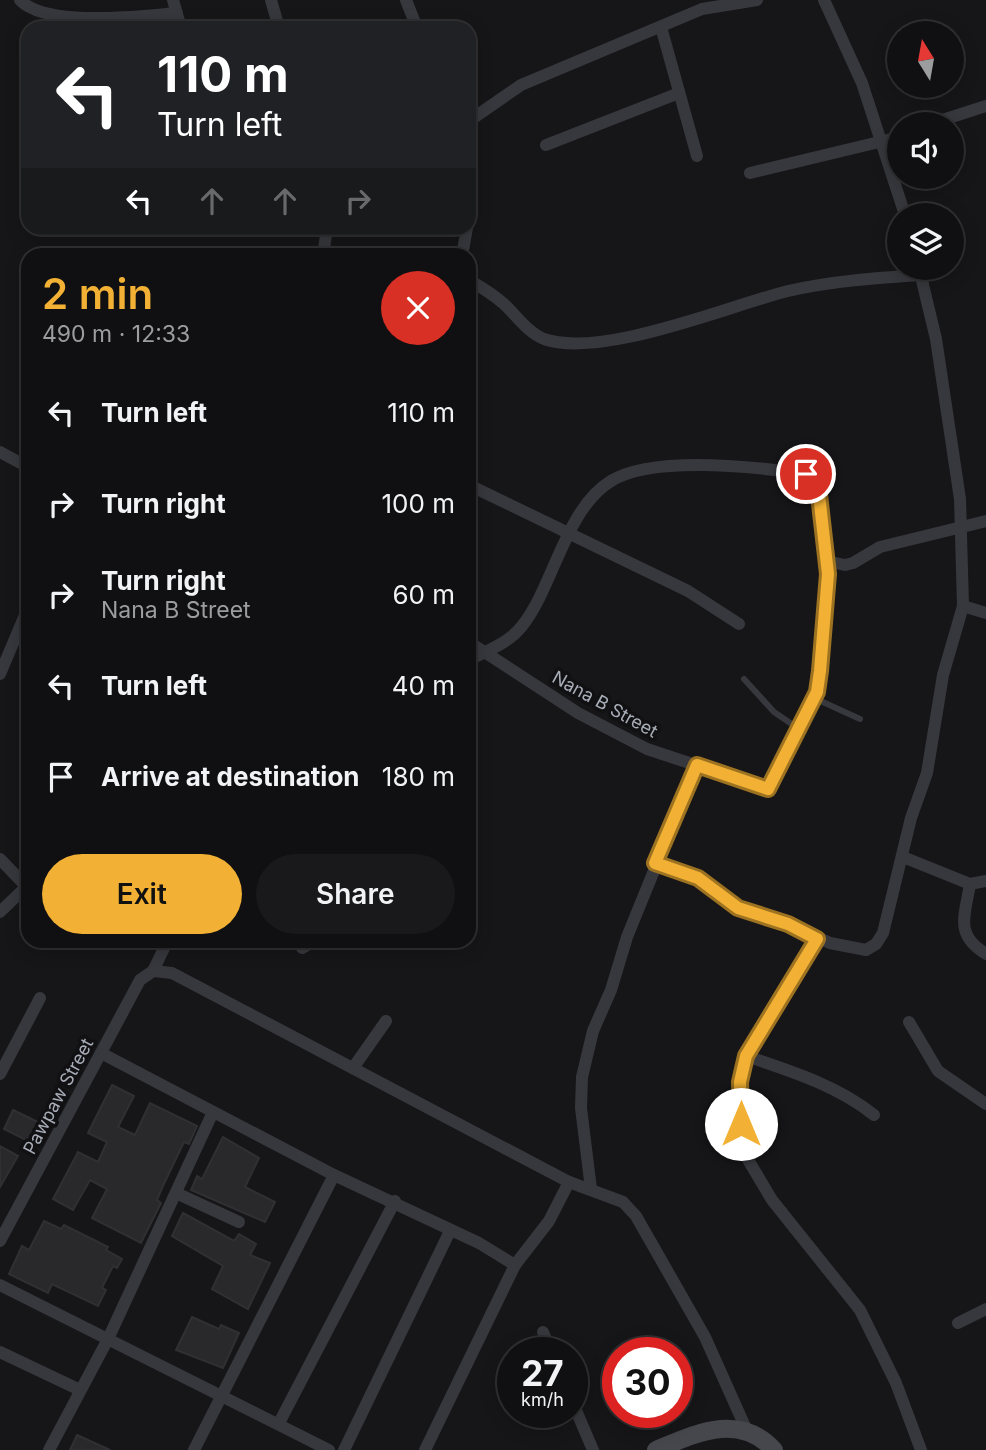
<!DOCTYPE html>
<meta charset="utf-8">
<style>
:root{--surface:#101012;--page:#19191b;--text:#f1f3f6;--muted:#9c9d9f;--line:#303032;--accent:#f2b134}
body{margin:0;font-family:Inter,sans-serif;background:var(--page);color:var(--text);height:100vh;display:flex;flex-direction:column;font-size:26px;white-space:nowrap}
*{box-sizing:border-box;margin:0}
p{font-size:23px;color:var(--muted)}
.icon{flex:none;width:38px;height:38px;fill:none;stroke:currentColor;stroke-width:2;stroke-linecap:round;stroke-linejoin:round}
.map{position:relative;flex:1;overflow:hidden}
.sheet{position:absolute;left:21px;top:248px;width:455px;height:700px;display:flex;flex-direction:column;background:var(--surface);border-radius:21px;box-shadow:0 4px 18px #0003,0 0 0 2px var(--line)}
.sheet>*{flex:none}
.hud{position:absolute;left:21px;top:21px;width:455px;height:214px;border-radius:21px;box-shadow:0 4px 18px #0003,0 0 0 2px var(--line);background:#202124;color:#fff;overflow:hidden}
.needle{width:46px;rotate:349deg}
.buttons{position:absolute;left:887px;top:21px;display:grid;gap:14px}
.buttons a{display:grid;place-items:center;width:77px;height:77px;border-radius:50%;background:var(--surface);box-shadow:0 4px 18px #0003,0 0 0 2px var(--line);font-size:35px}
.speed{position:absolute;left:497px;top:1337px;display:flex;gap:14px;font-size:35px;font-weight:700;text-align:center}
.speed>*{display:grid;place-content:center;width:91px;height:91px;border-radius:50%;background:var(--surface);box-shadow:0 4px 18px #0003,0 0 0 2px var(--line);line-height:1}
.speed small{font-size:18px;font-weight:400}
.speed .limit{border:10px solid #d22;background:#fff;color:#111}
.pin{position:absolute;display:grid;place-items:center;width:60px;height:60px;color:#fff;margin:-30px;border:4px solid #fff;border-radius:50%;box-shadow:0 2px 7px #0007}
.me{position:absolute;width:77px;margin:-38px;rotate:0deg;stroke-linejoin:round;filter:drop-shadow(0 0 5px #0008)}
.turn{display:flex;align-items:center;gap:24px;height:147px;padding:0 21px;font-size:32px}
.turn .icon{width:91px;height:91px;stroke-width:2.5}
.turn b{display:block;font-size:49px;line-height:60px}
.lanes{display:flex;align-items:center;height:66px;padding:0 21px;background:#0003;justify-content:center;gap:35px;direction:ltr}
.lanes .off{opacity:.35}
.round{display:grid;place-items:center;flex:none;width:74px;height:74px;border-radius:37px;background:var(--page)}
.headline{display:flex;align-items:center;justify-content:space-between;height:119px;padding:0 21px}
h1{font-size:42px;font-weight:600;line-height:52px;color:var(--accent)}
.action{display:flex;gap:14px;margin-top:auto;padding:14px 21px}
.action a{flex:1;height:80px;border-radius:42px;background:var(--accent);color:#111;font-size:28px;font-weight:600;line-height:80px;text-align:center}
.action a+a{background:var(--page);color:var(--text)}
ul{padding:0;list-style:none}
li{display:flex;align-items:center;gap:21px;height:91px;padding:0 21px}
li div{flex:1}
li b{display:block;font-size:26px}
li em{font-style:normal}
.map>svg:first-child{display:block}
.building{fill:#29292c;stroke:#303034;stroke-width:2}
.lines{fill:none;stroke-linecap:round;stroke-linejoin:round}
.lane{stroke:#37383d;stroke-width:6}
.street{stroke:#37383d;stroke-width:12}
.secondary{stroke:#45474d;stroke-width:18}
.route-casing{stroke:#9d7322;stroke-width:18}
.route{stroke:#f2b134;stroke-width:12}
.labels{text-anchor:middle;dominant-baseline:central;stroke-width:7;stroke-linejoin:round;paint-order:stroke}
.street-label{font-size:18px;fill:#a8adb8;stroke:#111113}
</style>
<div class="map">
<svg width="986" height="1450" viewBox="0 0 986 1450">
<rect width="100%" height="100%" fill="#161618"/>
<g class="building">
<path d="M112,1085L134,1096L118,1127L135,1135L150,1103L197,1126L189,1144L184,1142L162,1188L157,1200L161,1203L141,1243L92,1218L107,1189L90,1180L73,1210L53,1199L78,1152L98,1162L107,1142L88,1133Z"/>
<path d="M13,1110L38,1122L28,1141L4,1129Z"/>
<path d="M223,1137L259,1158L245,1187L275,1202L265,1222L191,1190L197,1176L202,1179Z"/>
<path d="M0,1146L18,1156L0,1187Z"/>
<path d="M183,1213L234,1241L239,1234L256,1244L250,1255L270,1263L248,1309L212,1289L223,1266L172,1236Z"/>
<path d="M44,1221L61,1229L64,1225L108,1247L106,1250L122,1259L117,1268L113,1266L102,1288L106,1290L98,1306L52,1284L48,1293L9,1274L22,1246L29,1250Z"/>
<path d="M192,1317L219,1329L221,1325L239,1333L223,1368L176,1350Z"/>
<path d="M77,1435L110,1450H70Z"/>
</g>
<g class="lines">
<g class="lane">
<path d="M744,679L774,712L799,729"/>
<path d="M814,698L860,719"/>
</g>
<g class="street">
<path d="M20,0C47,28 140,16 177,13"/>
<path d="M173,0L181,28"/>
<path d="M271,0L279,28"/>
<path d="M406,0L417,28"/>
<path d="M824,0L862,83L905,215"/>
<path d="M661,27L697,156"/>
<path d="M469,121L521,85L702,9L757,0"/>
<path d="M930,124L986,106"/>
<path d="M546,145L679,93"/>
<path d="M750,173L900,137"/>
<path d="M469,197V212"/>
<path d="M323,256L327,228"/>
<path d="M462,256L467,228"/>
<path d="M469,280C481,287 494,295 504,304C516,315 528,333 544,339C602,359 728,306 788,291C832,281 876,278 920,275"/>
<path d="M0,452L28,467"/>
<path d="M469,485L688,591L739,624"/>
<path d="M963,606L986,613"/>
<path d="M469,642L578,713L647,749L768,789L817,692L828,598L826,561"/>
<path d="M469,660C488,650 509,643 522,626C554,586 565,509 611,481C653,455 757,467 806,474L818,486L826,561L845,565L853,563L880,547L986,521"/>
<path d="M0,674L28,608"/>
<path d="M903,857L970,884L986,881"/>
<path d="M0,859L26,886"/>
<path d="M655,864L698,878L738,908L788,924L830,943L866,950L876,944L883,933L911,818L927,773L943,675L963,606L960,499L936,339L919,268"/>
<path d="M970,884C965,916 954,934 986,954"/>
<path d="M0,912L28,885"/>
<path d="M817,939L746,1056L740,1082L741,1124L747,1158L772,1200L860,1310L896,1383L921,1450"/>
<path d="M302,948L312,942"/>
<path d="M153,971L167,942"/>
<path d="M909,1022L938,1071L986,1104"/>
<path d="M101,1053L334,1175L479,1243L515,1265"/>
<path d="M746,1056C791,1071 838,1086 874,1115"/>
<path d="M353,1068L386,1021"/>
<path d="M0,1074L40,998"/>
<path d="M591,1189L581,1108L582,1077L593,1031L611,990L627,937L697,765"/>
<path d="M176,1193L239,1222"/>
<path d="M0,1241L140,980L153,971L172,973L569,1182L623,1202L636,1216L705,1337L747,1431"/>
<path d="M0,1285L329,1450"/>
<path d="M958,1323L986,1309"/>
<path d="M543,1332L552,1353"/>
<path d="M0,1352L80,1390"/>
<path d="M572,1401L593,1450"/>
<path d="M279,1423L395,1201"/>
<path d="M49,1450L108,1339L213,1112"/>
<path d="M194,1450L334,1175"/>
<path d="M344,1450L450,1231"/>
<path d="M425,1450L515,1265L549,1221L569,1182"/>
</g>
<path class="secondary" d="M656,1450C697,1433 739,1412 774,1450"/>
</g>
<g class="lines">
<g class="route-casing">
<path id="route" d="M741,1124L740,1082L746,1056L817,939L788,924L738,908L698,878L655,863L697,765L768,789L817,692L820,671L828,574L818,486L806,474"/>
</g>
<use href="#route" class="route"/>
</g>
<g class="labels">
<g class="street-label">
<text transform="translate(605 704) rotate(29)">Nana B Street</text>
<text transform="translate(58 1096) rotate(-62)">Pawpaw Street</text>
</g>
</g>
</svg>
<div class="buttons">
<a><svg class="needle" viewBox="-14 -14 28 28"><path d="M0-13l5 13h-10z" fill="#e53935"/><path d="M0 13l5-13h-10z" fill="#9c9d9f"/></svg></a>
<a><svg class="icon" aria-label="sound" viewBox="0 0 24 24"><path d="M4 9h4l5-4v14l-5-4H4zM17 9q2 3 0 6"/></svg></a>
<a><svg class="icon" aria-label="layers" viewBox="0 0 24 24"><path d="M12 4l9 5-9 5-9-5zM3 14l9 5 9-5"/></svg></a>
</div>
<div class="speed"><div>27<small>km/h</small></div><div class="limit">30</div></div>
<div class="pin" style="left:806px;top:474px;background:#d93025"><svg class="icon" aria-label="arrive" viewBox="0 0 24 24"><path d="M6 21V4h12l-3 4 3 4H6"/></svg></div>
<svg class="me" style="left:741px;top:1124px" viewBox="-20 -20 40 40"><circle r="19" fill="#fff"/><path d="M0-13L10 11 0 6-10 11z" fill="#f2b134"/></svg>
<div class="hud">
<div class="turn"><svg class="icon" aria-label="left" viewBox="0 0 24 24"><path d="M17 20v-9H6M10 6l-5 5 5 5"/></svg><div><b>110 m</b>Turn left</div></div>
<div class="lanes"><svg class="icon" aria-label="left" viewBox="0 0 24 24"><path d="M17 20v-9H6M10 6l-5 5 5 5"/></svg><svg class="icon off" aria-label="ahead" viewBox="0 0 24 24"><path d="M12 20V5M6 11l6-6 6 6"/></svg><svg class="icon off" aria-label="ahead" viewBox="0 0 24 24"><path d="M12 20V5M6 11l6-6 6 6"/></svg><svg class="icon off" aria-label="right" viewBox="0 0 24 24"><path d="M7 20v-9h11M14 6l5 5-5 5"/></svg></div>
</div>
<section class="sheet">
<div class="headline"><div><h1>2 min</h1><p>490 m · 12:33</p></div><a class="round" style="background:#d93025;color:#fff"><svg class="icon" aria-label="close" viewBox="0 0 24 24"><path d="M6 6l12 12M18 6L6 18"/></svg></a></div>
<ul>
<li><svg class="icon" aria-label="left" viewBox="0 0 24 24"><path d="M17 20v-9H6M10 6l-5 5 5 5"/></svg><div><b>Turn left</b></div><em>110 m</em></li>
<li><svg class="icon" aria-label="right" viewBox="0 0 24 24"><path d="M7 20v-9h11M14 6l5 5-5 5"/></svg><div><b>Turn right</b></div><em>100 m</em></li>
<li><svg class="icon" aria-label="right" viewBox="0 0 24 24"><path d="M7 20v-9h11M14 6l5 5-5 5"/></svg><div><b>Turn right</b><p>Nana B Street</p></div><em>60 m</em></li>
<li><svg class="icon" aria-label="left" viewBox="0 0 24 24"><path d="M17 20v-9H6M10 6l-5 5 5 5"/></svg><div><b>Turn left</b></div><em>40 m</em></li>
<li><svg class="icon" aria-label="arrive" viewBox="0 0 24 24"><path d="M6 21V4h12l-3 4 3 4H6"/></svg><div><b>Arrive at destination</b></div><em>180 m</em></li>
</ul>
<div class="action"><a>Exit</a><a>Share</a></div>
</section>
</div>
